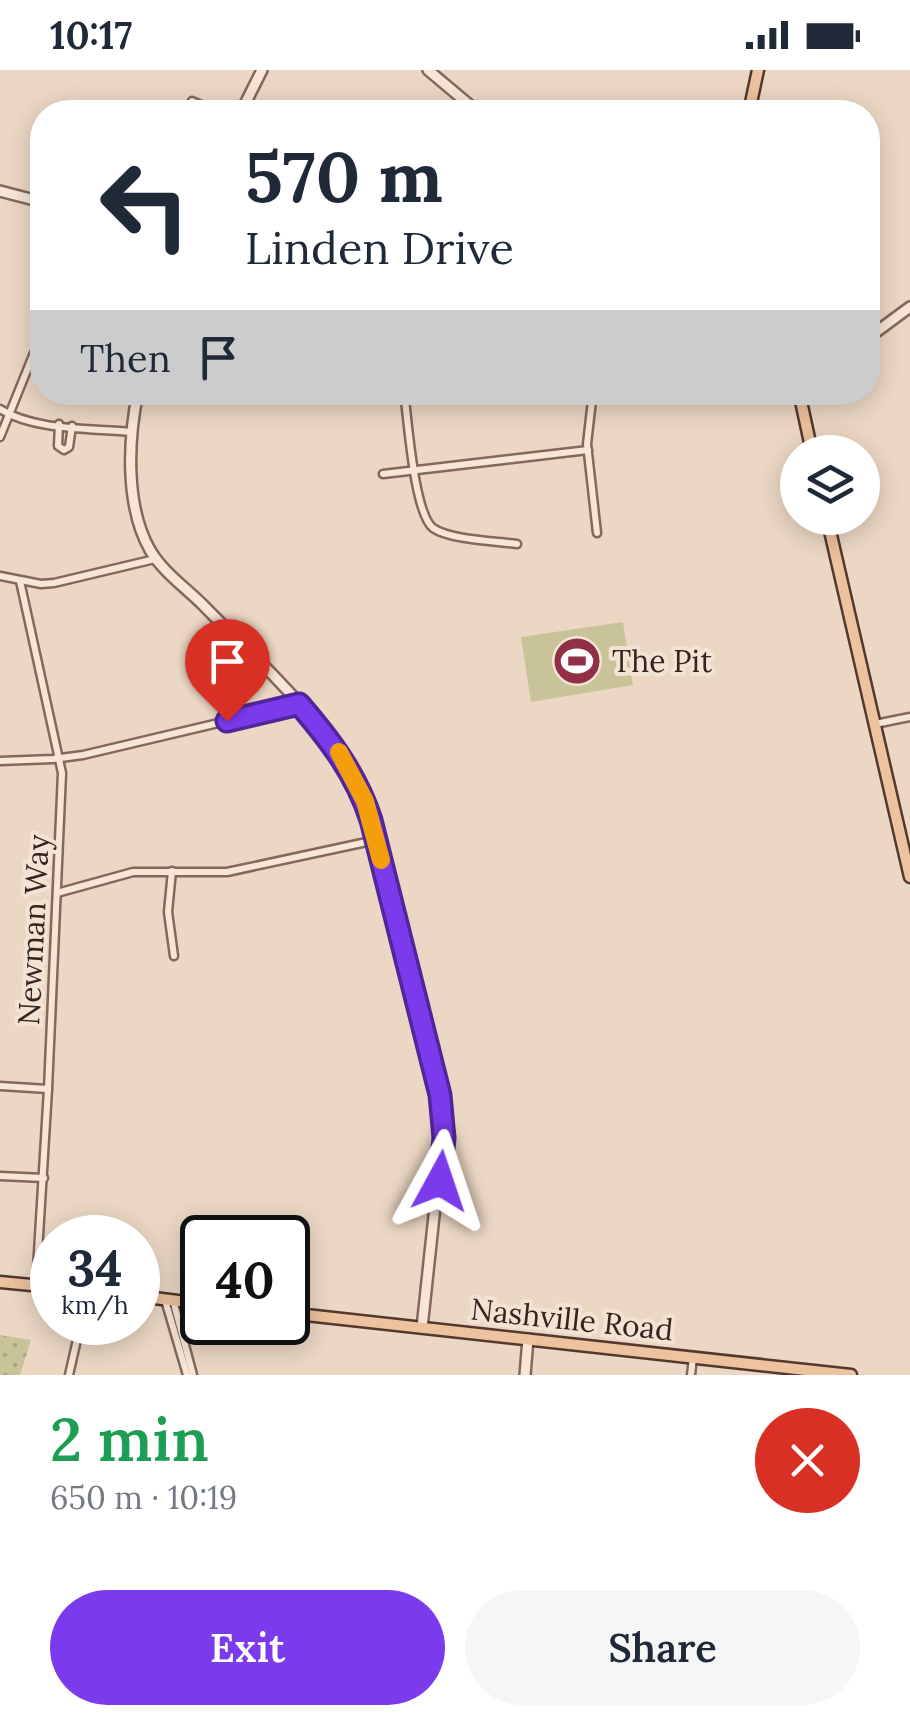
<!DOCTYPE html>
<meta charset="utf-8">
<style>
:root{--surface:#fff;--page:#f6f6f7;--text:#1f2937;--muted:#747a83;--accent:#7c3aed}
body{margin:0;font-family:Lora,serif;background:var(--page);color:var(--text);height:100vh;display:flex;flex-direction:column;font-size:38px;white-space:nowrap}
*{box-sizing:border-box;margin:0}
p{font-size:32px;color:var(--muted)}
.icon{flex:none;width:55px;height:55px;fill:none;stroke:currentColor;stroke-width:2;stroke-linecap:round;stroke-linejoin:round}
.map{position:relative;height:1305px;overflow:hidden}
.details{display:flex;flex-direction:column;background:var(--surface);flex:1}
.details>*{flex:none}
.top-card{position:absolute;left:30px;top:30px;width:850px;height:305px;border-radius:40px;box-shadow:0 5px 25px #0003;background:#fff;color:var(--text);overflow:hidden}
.controls{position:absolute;left:780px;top:365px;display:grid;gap:20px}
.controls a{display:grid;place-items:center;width:100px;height:100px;border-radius:50%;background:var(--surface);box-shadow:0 5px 25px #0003;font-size:50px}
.speed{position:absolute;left:30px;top:1145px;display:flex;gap:20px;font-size:50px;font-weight:700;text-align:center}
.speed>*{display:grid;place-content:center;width:130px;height:130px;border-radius:50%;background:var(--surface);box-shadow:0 5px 25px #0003;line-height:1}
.speed small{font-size:25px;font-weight:400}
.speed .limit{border:5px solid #111;border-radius:15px;background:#fff;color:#111}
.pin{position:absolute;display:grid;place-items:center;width:85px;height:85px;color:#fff;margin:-102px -42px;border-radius:50% 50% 50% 0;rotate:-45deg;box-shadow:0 0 10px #0007}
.pin .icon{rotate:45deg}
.me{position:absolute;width:110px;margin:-55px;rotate:5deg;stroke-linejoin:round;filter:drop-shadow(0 0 8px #0008)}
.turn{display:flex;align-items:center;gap:35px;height:210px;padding:0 50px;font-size:45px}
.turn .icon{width:130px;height:130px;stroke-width:2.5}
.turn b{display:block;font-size:70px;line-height:85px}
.then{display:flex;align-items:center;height:95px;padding:0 50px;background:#0003;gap:20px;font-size:38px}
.round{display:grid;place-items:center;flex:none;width:105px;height:105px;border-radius:52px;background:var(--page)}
.headline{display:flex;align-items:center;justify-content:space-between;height:170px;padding:0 50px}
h1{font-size:60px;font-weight:600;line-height:75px;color:#1e9e55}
.action{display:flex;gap:20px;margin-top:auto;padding:20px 50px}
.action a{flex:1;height:115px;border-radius:60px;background:var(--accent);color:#fff;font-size:40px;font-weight:600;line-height:115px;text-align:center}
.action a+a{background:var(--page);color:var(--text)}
.status{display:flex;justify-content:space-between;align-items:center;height:70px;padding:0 50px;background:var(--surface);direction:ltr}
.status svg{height:28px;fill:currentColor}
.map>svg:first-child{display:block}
.grass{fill:url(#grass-dots)}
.pitch{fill:#c9c399}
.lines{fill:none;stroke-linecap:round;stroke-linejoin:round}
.minor-casing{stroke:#85685c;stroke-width:11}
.tertiary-casing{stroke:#85685c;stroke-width:14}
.primary-casing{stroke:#533830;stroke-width:15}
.minor{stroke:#f7e6d7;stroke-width:6}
.tertiary{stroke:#f7e6d7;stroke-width:9}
.primary{stroke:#edc29e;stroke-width:10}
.route-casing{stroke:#51269a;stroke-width:25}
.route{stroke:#7c3aed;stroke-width:18}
.slow{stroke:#f59e0b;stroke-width:18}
.labels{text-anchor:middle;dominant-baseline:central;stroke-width:8;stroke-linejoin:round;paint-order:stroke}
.poi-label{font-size:30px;fill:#36251f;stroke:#f3e3d4;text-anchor:start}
.street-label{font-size:30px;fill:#36251f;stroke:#f3e3d4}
</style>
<div class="status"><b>10:17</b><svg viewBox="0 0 49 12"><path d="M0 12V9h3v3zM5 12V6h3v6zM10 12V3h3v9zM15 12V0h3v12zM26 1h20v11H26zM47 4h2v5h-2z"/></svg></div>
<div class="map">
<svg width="910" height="1305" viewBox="0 0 910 1305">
<defs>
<pattern id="grass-dots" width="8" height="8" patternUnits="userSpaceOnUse" patternTransform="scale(2.5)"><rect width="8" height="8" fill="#c9c399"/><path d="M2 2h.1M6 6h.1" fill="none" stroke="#ada783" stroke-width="1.8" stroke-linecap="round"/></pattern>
</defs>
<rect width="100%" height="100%" fill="#ecd7c4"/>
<path class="grass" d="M0,1265L31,1270L20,1305H0Z"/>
<path class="pitch" d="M623,552L633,615L531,632L521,567Z"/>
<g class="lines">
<g class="minor-casing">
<g id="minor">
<path d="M192,31L218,42"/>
<path d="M404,322C408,350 414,443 433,458C450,470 496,471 517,474"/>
<path d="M593,322L587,374L597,463"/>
<path d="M0,339C35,361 91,358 131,362"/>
<path d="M59,354L58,376L64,380L69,377L72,356"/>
<path d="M0,367L34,283"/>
<path d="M383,404L588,380"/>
<path d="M0,506L41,514L54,513L155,489"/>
<path d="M20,511L62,703L48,1019L36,1215"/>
<path d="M875,654L910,647"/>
<path d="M0,691L53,689L83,685L299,634"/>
<path d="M172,801L168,842L174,886"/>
<path d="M57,823L133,802H227L376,770"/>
<path d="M0,1016L48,1019"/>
<path d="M0,1106L44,1108"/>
<path d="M165,1230L187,1305"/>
<path d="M173,1230L193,1305"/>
<path d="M69,1305L81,1252"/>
<path d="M691,1305L693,1287"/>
</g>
</g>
<g class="tertiary-casing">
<g id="tertiary">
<path d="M428,0L478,42"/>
<path d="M241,42L262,0"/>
<path d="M0,121L42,132"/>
<path d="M868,268L910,237"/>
<path d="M138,322C128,370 125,436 150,480C162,501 186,518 203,535C266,600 342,662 371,750L444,1052L422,1258"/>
<path d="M525,1305L528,1269"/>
</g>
</g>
<g class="primary-casing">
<g id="primary">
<path d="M749,42L758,0"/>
<path d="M799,322L812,382"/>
<path d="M827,448L910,807"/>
<path d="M0,1212L52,1217"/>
<path d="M138,1226L202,1234"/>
<path d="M288,1243L851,1305"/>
</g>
</g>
<use href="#minor" class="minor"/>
<use href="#tertiary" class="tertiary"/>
<use href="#primary" class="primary"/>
</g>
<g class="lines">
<g class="route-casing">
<path id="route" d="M227,651L299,634C330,670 356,704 371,750L440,1025L444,1068L440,1111"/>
</g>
<use href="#route" class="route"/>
<path class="slow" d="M339,682L365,731L381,790"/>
</g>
<defs>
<g id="stadium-disc" transform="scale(2.5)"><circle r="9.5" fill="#912f47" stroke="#f3e3d4"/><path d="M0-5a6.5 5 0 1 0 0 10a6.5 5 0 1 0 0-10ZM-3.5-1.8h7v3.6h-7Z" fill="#fff"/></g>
</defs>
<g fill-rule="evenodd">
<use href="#stadium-disc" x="577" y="591"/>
</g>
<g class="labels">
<g class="poi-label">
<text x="612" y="591">The Pit</text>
</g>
<g class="street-label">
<text transform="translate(33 860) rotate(-87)">Newman Way</text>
<text transform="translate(572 1249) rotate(6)">Nashville Road</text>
</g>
</g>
</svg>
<div class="controls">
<a><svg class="icon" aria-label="layers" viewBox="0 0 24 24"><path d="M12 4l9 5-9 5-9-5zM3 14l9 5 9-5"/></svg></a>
</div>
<div class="speed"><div>34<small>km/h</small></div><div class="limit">40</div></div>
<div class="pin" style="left:227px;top:651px;background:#d93025"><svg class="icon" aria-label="arrive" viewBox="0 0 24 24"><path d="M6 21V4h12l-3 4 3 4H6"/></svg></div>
<svg class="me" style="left:440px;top:1111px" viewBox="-20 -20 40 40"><path d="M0-17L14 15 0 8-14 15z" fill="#7c3aed" stroke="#fff" stroke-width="4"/></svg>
<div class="top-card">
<div class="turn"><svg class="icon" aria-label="left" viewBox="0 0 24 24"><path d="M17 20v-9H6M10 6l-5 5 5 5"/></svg><div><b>570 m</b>Linden Drive</div></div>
<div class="then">Then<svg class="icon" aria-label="arrive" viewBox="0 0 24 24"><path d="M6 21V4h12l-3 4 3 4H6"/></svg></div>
</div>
</div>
<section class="details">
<div class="headline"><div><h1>2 min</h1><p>650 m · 10:19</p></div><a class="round" style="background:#d93025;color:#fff"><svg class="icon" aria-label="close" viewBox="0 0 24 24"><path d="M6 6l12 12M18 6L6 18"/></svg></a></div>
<div class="action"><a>Exit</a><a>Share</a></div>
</section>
